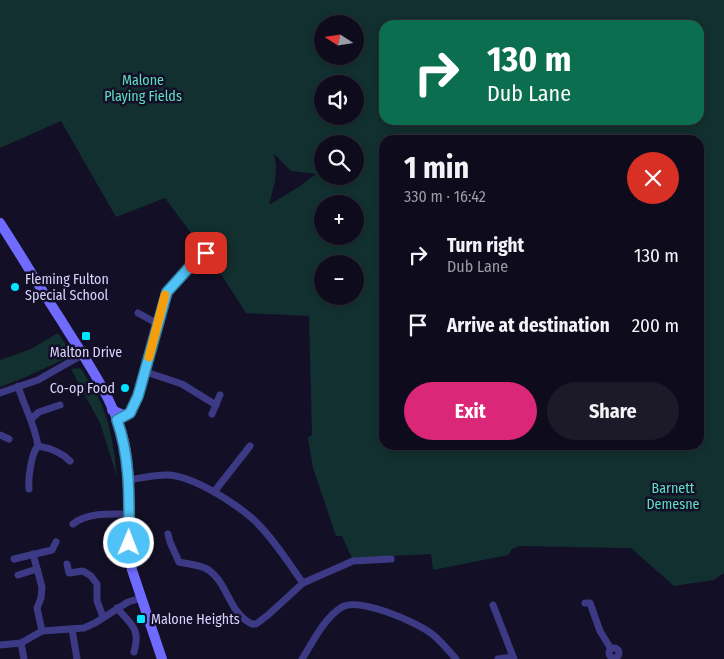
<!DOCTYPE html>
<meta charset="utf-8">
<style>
:root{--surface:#0e0b1c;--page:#1c1929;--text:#f1f3f6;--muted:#9b9ba3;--line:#2e2b3b;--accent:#db2777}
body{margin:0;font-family:"Fira Sans Condensed",sans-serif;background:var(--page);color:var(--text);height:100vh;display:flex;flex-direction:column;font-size:19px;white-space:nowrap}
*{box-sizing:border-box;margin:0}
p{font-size:16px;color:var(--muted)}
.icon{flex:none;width:28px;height:28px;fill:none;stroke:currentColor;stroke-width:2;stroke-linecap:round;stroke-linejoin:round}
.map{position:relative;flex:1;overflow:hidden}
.sheet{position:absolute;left:379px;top:135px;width:325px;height:315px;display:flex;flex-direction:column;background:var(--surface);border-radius:15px;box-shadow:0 2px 8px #0003,0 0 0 1px var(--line)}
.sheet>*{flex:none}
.banner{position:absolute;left:379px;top:20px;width:325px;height:105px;border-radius:15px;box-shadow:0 2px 8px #0003,0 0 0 1px var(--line);background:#0b6e4f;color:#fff;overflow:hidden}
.needle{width:32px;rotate:282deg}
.buttons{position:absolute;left:314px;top:15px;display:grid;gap:10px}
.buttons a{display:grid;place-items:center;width:50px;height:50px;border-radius:50%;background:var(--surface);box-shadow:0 2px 8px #0003,0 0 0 1px var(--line);font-size:25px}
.pin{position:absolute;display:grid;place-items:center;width:42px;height:42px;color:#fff;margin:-21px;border-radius:10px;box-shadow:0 2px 8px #0006}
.me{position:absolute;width:55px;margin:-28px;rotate:1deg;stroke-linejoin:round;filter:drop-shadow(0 0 4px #0008)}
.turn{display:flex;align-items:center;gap:18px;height:105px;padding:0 25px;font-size:22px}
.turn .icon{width:65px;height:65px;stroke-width:2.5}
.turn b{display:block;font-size:35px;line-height:42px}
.round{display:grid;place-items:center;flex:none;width:52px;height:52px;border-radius:26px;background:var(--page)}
.headline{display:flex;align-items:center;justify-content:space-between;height:85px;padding:0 25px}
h1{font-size:30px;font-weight:700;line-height:38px}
.primary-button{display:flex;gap:10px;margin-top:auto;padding:10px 25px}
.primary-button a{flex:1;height:58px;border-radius:30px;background:var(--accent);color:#fff;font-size:20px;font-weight:700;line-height:58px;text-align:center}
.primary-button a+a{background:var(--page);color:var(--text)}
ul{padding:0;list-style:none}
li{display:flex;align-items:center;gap:15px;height:70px;padding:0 25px}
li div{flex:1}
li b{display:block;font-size:19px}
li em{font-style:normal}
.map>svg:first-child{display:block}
.green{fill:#12302f;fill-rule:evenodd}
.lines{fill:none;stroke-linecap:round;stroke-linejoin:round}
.minor{stroke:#3d3a85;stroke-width:7}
.secondary{stroke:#6f6bff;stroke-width:10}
.route-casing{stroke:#337fa1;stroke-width:12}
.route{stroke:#4fc3f7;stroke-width:9}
.slow{stroke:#f59e0b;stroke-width:9}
.poi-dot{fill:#00e5ff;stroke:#130f26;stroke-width:2}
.labels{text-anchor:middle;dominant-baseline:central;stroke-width:5;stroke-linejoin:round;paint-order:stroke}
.park-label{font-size:14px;fill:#5fe0c0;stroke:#130f26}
.poi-label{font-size:14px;fill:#d9d4ff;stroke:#130f26;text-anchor:start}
</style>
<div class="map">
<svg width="724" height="659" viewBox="0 0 724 659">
<rect width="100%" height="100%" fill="#130f26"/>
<g class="green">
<path d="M0,0H724V573L714,580L674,586L631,548H623L520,546L512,549L508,555L433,570L431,554L352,558L342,536H336L313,468L308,438L312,435L309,316L246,313L217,268L165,198L116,217L61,121L0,148ZM322,24H355V56H322ZM384,25H699V120H384ZM322,84H355V116H322ZM384,140H699V445H384ZM322,144H355V176H322ZM274,154L291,171L316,174L300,186L269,205L275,181L276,166ZM322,204H355V236H322ZM322,264H355V296H322Z"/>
<path d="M58,333C63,341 71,348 67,358L19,380L0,387V360L31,349Z"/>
<path d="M79,368L82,370C87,379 94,388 98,397C111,422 114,450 117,477L100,423L71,369Z"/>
</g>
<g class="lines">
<g class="minor">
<path d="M138,313L158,324"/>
<path d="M146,372L182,384L216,405"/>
<path d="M18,386C24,406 35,425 38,446C31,453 28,480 29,489"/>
<path d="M0,393L38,380L82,355"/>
<path d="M212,414L220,395"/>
<path d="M124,417C143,405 159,321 164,297L167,292L194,262L206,253"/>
<path d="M31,419L39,412L60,405"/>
<path d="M0,435L9,439"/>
<path d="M38,446C50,448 61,452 70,461"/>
<path d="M129,480C142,478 157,474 170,475C196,478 235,503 254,520C273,538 288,562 303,583"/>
<path d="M214,492L250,446"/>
<path d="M73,524C87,512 112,514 129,514"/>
<path d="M168,534L170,542L179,562C188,564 199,565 207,569C228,582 229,614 252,624H256L268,615L303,583L353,561L391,559"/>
<path d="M33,554L42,587L41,598L37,608L42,631"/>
<path d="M14,559L52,550L56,542"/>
<path d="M67,564L69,573L83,571L91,576L97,584V601L103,617"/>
<path d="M18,575L37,569"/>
<path d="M585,603H590L600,631L611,649"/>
<path d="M493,605L514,659"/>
<path d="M117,608C131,625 141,628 134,652"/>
<path d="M72,629L77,659"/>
<path d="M21,643L24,659"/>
<path d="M0,645L21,643L42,631L84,628L95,623L128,602L141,598"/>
<circle cx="614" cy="653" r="5"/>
<path d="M302,659C313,642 324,618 342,607C359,597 417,622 432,634C441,641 448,650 456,659"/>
<path d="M498,659L513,657"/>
</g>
<g class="secondary">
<path d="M0,223C21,255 40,288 61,320C83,356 110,393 122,434C135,478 124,525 132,570L162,659"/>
<path d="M112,410L126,416"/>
</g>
</g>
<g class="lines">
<g class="route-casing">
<path id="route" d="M129,543C129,502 131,460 117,420L130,413L138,396L167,292L194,262L206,253"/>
</g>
<use href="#route" class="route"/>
<path class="slow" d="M149,357L165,295"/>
</g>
<g class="poi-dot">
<circle cx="15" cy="287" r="5"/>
<rect x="81" y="331" width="10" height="10" rx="2.5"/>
<circle cx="125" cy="388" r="5"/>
<rect x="136" y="614" width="10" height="10" rx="2.5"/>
</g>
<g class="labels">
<g class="park-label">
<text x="143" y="80">Malone<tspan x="143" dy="16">Playing Fields</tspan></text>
<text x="673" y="488">Barnett<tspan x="673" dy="16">Demesne</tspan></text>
</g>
<g class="poi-label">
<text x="25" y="279">Fleming Fulton<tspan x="25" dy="16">Special School</tspan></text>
<text x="86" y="352" text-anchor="middle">Malton Drive</text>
<text x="115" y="388" text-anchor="end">Co-op Food</text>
<text x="151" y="619">Malone Heights</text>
</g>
</g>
</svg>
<div class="buttons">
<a><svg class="needle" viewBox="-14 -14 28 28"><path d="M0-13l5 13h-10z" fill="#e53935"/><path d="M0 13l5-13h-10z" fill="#9b9ba3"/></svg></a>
<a><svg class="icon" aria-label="sound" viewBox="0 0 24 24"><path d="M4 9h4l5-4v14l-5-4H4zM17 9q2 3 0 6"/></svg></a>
<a><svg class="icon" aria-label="search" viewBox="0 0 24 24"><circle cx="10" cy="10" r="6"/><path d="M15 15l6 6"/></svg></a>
<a>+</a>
<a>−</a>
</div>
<div class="pin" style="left:206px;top:253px;background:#d93025"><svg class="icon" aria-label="arrive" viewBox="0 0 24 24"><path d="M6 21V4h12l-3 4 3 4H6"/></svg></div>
<svg class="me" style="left:129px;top:543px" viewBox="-20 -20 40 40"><circle r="17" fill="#4fc3f7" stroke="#fff" stroke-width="3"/><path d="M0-11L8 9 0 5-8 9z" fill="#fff"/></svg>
<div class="banner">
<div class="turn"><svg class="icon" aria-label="right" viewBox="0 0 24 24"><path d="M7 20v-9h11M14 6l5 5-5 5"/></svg><div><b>130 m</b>Dub Lane</div></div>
</div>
<section class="sheet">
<div class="headline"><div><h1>1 min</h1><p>330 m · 16:42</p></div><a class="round" style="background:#d93025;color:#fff"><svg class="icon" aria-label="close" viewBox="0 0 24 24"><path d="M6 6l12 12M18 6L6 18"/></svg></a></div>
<ul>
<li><svg class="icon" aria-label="right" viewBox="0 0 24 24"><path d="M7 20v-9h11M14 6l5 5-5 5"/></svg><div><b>Turn right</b><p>Dub Lane</p></div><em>130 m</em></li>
<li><svg class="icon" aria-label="arrive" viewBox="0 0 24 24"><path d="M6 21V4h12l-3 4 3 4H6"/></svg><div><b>Arrive at destination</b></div><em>200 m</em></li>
</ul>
<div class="primary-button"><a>Exit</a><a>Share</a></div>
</section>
</div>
